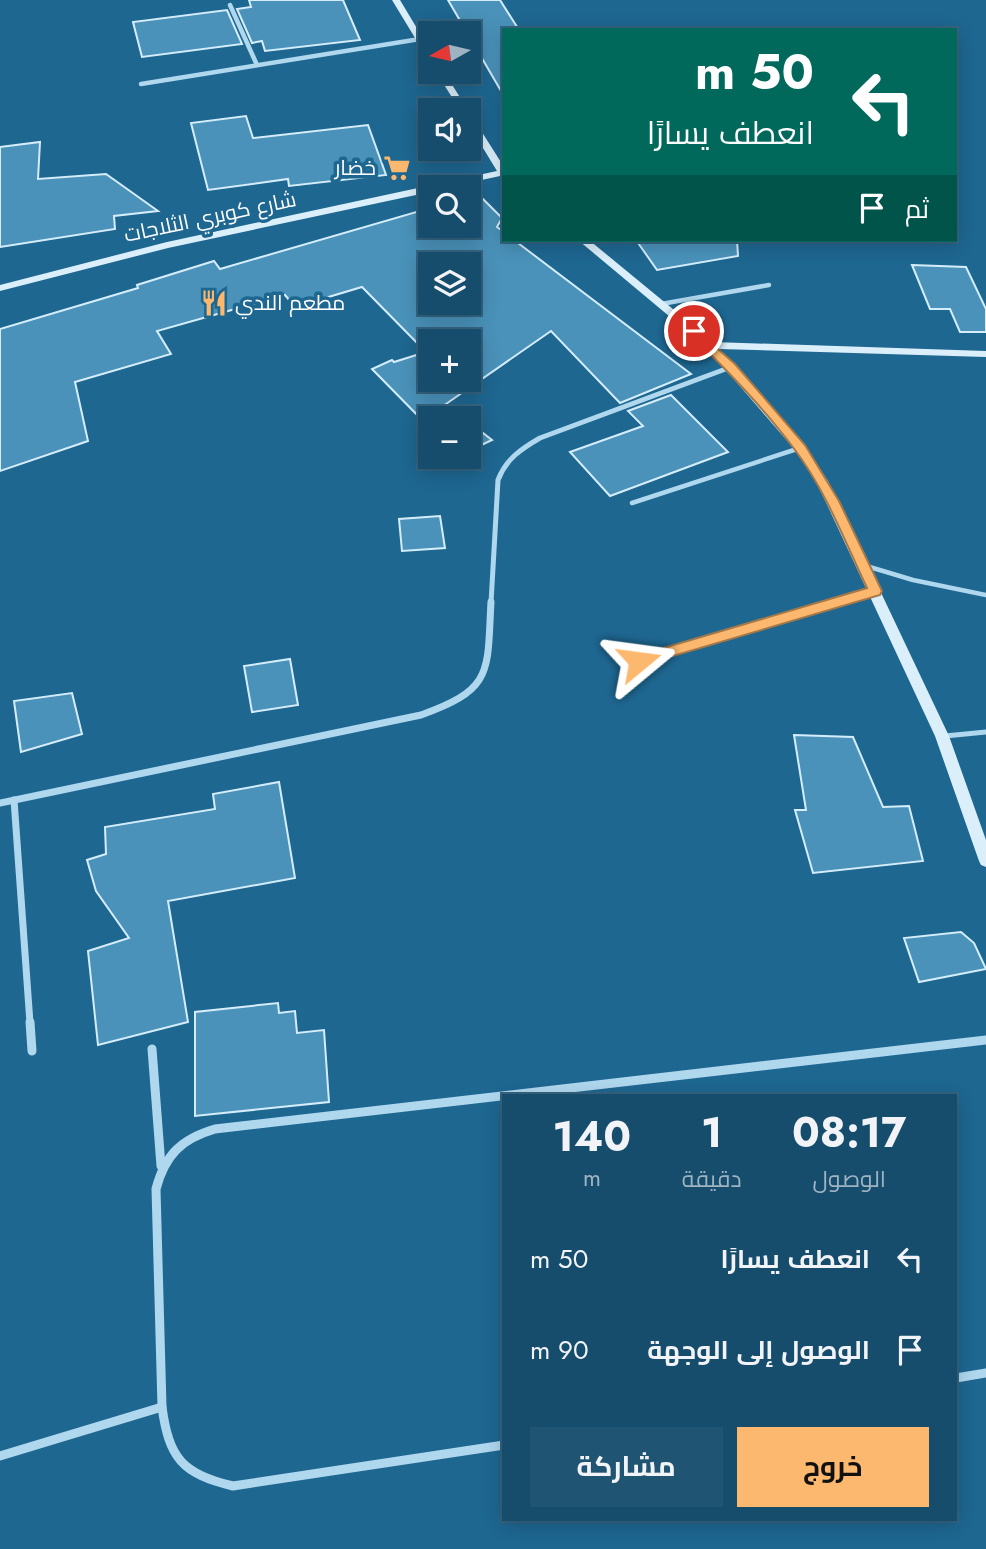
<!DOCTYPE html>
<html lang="ar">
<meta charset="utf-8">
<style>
:root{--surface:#164d6d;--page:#1f5472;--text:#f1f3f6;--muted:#9eb4c2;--line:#356480;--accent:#fcb86e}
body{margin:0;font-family:Jost,Cairo,sans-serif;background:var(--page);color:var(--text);direction:rtl;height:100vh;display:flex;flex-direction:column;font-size:26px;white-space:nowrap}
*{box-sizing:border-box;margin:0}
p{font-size:23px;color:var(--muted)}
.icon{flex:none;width:38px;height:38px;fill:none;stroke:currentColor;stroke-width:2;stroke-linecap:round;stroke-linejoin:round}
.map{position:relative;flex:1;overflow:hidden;direction:ltr}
.panel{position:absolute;left:502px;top:1094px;width:455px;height:427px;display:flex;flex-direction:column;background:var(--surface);border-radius:0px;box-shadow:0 4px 18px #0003,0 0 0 2px var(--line);direction:rtl}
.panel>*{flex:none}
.top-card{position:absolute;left:502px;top:28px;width:455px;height:214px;border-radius:0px;box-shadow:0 4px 18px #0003,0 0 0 2px var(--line);direction:rtl;background:#00695c;color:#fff;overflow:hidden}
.needle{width:46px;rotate:262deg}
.buttons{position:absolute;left:418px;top:21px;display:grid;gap:14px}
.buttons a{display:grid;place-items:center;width:63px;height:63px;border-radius:0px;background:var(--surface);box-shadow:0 4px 18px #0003,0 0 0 2px var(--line);font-size:35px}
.pin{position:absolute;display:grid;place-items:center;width:60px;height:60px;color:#fff;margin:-30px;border:4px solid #fff;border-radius:50%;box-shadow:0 2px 7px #0007}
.me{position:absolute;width:77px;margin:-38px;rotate:74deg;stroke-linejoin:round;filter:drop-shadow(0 0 5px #0008)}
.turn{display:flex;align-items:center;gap:24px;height:147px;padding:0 28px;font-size:32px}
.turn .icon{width:91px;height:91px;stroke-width:2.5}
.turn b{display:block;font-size:49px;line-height:60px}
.then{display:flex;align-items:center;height:66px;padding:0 28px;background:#0003;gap:14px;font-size:26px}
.eta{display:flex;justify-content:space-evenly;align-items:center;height:119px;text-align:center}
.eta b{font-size:42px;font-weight:700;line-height:49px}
.cta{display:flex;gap:14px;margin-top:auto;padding:14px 28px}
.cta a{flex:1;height:80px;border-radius:0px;background:var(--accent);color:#111;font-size:28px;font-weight:700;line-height:80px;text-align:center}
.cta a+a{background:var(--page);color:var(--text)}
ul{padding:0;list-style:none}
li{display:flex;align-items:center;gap:21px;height:91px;padding:0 28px}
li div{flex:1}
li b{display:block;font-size:26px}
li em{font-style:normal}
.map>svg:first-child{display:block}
.building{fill:#4a92ba;stroke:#d5edfa;stroke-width:2;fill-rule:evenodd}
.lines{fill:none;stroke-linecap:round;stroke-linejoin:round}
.lane-far1{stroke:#afd7ee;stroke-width:4.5}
.lane{stroke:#afd7ee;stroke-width:5}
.street-far3{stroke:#afd7ee;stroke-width:4.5}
.street-far2{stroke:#afd7ee;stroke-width:5}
.street-far1{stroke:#afd7ee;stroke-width:7}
.street{stroke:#afd7ee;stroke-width:9}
.secondary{fill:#dbeffa;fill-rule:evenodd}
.route{fill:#fcb86e;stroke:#a47848;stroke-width:2}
.labels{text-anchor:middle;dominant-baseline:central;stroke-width:7;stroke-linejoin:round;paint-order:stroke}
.far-poi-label{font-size:21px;fill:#fff;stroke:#1e6791;text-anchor:end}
.far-street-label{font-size:21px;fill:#fff;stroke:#1e6791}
</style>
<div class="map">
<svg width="986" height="1549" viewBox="0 0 986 1549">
<rect width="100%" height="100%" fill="#1e6791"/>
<g class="building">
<path d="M249,0H343L360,40L265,51L262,41L252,43L237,9L251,7Z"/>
<path d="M448,0H500L519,30H504V96Z"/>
<path d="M227,10L242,44L142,57L133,22Z"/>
<path d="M246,116L253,138L368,125L386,175L289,186L288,179L208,190L191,123Z"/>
<path d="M40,142L38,179L106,174L158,211L114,216L115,229L0,247V147Z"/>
<path d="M478,194L502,218L497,227L504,232V240H514L691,374L620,403L551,331L446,404L464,418H430V428L372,369L392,360L394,362L426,352L362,287L295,307L285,295L157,331L171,354L75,382L88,441L0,471V329L138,288L137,285L214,261L220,269L430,208V226H469V197ZM430,264H469V303H430ZM430,341H469V380H430Z"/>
<path d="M636,240H737L738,256L657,270Z"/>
<path d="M912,265L966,267L986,309V332H960L950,309H930Z"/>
<path d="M671,395L728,452L610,496L570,452L643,426L628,411Z"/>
<path d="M469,422L492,440L469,451Z"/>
<path d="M440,516L445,548L402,551L399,519Z"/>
<path d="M290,659L298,705L252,712L244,666Z"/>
<path d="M72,693L82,734L21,752L14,701Z"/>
<path d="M794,735L853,737L883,807L909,806L923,861L813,873L795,810H806Z"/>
<path d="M279,782L295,878L168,901L188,1022L98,1045L88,951L129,938L96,891L87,860L106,854L105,827L215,809L213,794Z"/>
<path d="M961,932L974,943L986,969L919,982L904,938Z"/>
<path d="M278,1003L279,1013L295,1011L297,1033L324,1030L329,1102L195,1116V1012Z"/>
</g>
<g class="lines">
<g class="lane-far1">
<path d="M661,304L769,285"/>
<path d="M632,503L800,448"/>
<path d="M863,565L913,580L986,595"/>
<path d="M834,603L872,592"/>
</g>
<g class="lane">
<path d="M639,661L840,602"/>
<path d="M945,736L986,732"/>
</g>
<g class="street-far3">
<path d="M230,5L257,65"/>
<path d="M141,84L420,39"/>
</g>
<path class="street-far2" d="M491,603L498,480C506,459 521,449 540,438L731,367"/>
<g class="street-far1">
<path d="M14,800L30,1023"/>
<path d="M0,803L421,715C494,689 487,672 491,602"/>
</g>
<g class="street">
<path d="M30,1022L32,1051"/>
<path d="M152,1049L161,1166"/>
<path d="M956,1378L986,1373"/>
<path d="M504,1445L233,1486C182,1474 169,1458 162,1407L156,1189C165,1155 181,1139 215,1129L986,1040"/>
<path d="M0,1456L162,1407"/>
</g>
<g class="secondary">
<path d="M392,0H400L430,50V58L426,56Z"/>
<path d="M436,72H444L468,110H460Z"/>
<path d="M469,115L473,118L504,167V178L500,176L449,187H430V192L168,248L0,291V285L167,242L497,171L469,125Z"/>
<path d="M578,240H589L713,342L986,351V357L719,349L804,445L828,481L949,736L986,840V867L981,865L979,861L935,736L816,481L796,451L706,347Z"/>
</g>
</g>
<path class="route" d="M694,328L735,364L805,445L839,501L882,591L880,595L639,666L631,661L633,657L867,588C845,542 826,491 795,450C764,408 727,370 690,334L688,331Z"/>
<defs>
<g id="supermarket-bare" transform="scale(2.1)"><path d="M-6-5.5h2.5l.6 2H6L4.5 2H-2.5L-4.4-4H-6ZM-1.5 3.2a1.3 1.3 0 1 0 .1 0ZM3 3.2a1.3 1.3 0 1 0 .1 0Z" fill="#fcb86e" stroke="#1e6791" stroke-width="2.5" paint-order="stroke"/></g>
<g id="restaurant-bare" transform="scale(2.1)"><path d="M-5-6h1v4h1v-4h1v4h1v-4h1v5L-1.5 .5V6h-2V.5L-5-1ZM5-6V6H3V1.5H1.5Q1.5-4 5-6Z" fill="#fcb86e" stroke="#1e6791" stroke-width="2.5" paint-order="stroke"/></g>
</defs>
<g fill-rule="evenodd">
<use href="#supermarket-bare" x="397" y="168"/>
<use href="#restaurant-bare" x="214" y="303"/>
</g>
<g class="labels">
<g class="far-poi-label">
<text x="376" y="168">خضار</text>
<text x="235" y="303" text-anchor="start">مطعم الندي</text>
</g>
<g class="far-street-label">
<text transform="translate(210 217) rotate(-12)">شارع كوبري الثلاجات</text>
</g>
</g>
</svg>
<div class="buttons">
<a><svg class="needle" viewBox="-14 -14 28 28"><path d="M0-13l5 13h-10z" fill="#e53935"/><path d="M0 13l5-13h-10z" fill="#9eb4c2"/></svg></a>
<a><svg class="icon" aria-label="sound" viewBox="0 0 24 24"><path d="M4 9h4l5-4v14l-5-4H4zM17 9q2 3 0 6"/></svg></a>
<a><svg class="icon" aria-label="search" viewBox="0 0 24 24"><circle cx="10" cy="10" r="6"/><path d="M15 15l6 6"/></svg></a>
<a><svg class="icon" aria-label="layers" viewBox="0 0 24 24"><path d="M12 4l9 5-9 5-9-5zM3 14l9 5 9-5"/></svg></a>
<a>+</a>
<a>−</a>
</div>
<div class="pin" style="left:694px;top:331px;background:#d93025"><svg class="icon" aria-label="arrive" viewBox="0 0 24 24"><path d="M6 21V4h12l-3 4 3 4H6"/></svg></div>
<svg class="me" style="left:639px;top:661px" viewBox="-20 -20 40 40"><path d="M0-17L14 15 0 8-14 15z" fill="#fcb86e" stroke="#fff" stroke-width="4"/></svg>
<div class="top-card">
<div class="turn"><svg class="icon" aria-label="left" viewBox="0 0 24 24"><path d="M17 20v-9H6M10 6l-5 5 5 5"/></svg><div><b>50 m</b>انعطف يسارًا</div></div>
<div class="then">ثم<svg class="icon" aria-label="arrive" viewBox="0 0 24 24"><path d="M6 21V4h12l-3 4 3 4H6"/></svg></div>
</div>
<section class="panel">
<div class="eta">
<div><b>08:17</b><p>الوصول</p></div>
<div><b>1</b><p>دقيقة</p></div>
<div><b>140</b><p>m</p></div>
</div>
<ul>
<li><svg class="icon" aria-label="left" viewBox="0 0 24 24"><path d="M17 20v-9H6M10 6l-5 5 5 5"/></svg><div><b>انعطف يسارًا</b></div><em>50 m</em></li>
<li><svg class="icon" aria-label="arrive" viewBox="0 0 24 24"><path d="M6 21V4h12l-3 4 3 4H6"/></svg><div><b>الوصول إلى الوجهة</b></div><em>90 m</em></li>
</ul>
<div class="cta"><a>خروج</a><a>مشاركة</a></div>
</section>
</div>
